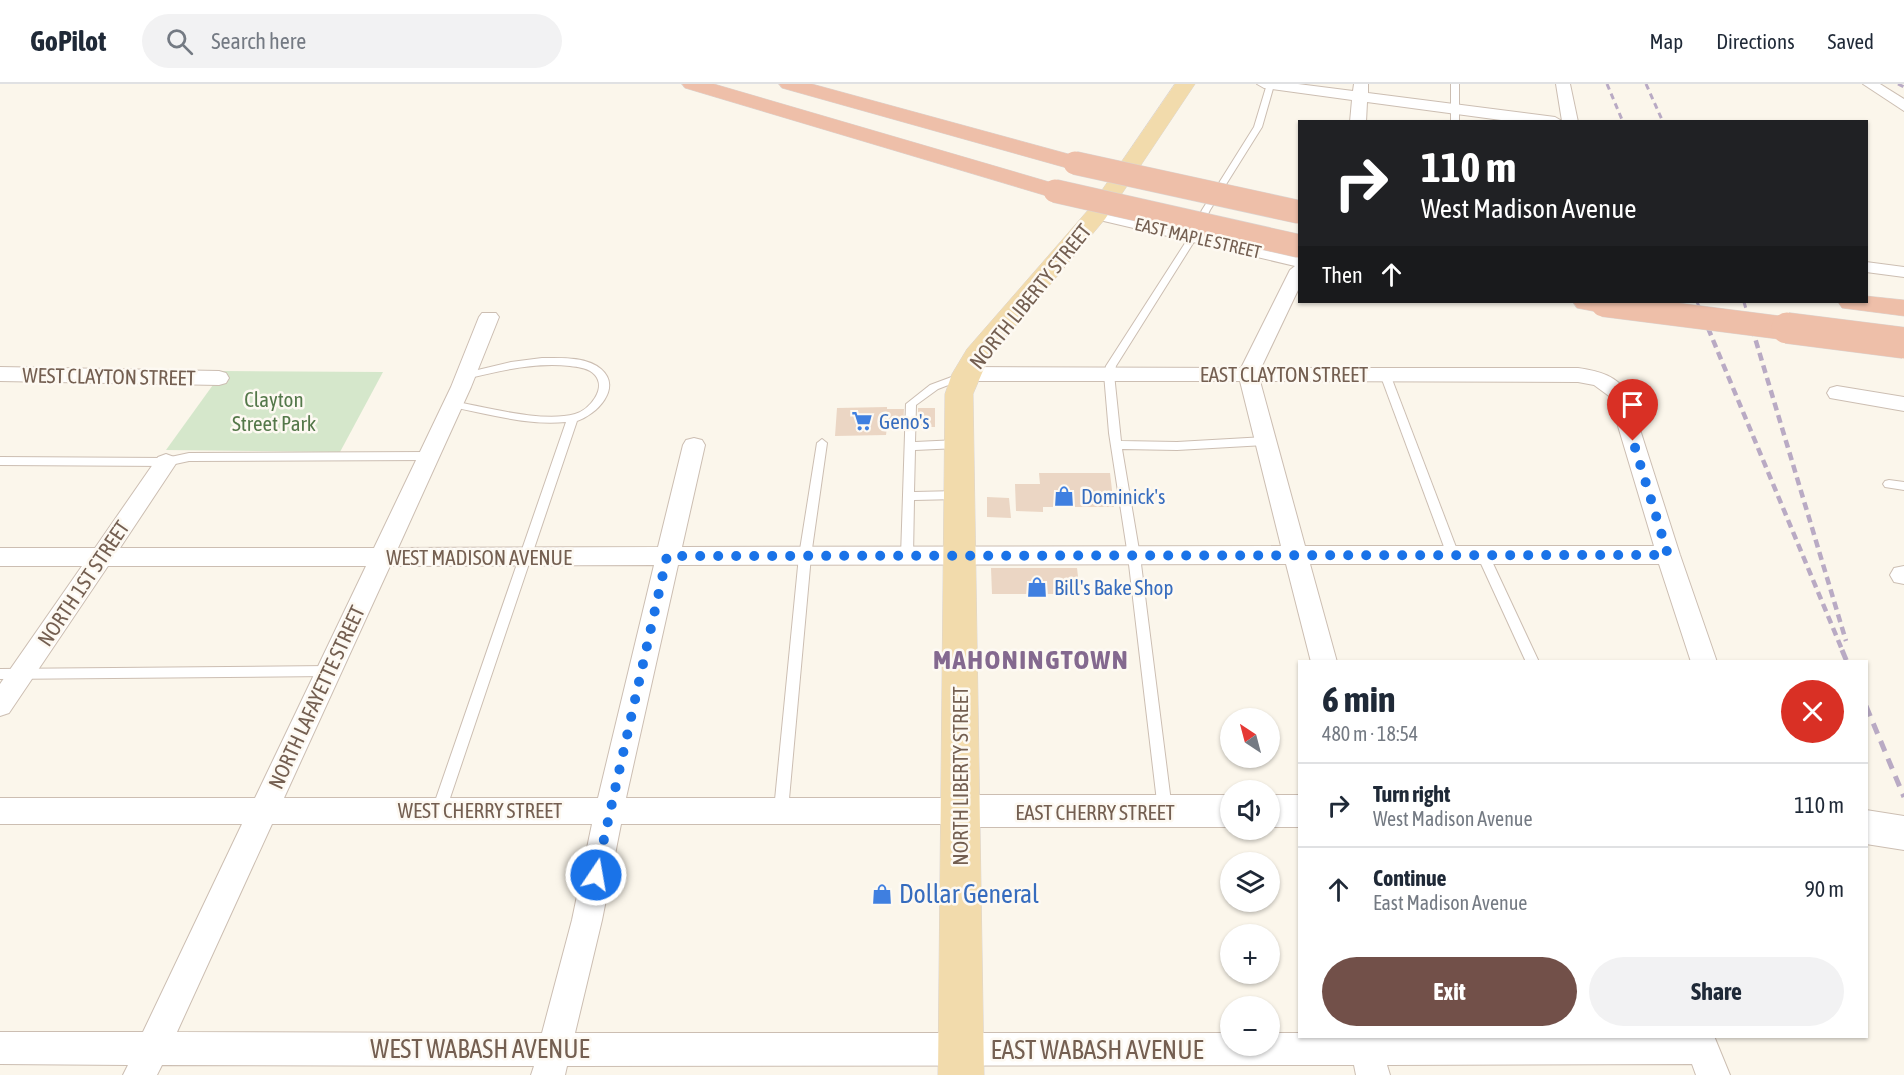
<!DOCTYPE html>
<meta charset="utf-8">
<style>
:root{--surface:#fff;--page:#f2f2f3;--text:#1f2937;--muted:#747a83;--line:#e0e1e3;--accent:#725049}
body{margin:0;font-family:"Asap Condensed",sans-serif;background:var(--page);color:var(--text);height:100vh;display:flex;flex-direction:column;font-size:22px;white-space:nowrap}
*{box-sizing:border-box;margin:0}
p{font-size:20px;color:var(--muted)}
.icon{flex:none;width:33px;height:33px;fill:none;stroke:currentColor;stroke-width:2;stroke-linecap:round;stroke-linejoin:round}
.map{position:relative;flex:1;overflow:hidden}
.sheet{position:absolute;left:1298px;top:576px;width:570px;height:378px;display:flex;flex-direction:column;background:var(--surface);border-radius:0px;box-shadow:0 2px 4px #0004}
.sheet>*{flex:none}
.top-card{position:absolute;left:1298px;top:36px;width:570px;height:183px;border-radius:0px;box-shadow:0 2px 4px #0004;background:#202124;color:#fff;overflow:hidden}
.needle{width:39px;rotate:324deg}
.tools{position:absolute;left:1220px;top:624px;display:grid;gap:12px}
.tools a{display:grid;place-items:center;width:60px;height:60px;border-radius:50%;background:var(--surface);box-shadow:0 2px 4px #0004;font-size:30px}
.pin{position:absolute;display:grid;place-items:center;width:51px;height:51px;color:#fff;margin:-62px -26px;border-radius:50% 50% 50% 0;rotate:-45deg;box-shadow:0 0 6px #0007}
.pin .icon{rotate:45deg}
.me{position:absolute;width:66px;margin:-33px;rotate:12deg;stroke-linejoin:round;filter:drop-shadow(0 0 4px #0008)}
.turn{display:flex;align-items:center;gap:21px;height:126px;padding:0 24px;font-size:27px}
.turn .icon{width:78px;height:78px;stroke-width:2.5}
.turn b{display:block;font-size:42px;line-height:51px}
.then{display:flex;align-items:center;height:57px;padding:0 24px;background:#0003;gap:12px;font-size:22px}
.round{display:grid;place-items:center;flex:none;width:63px;height:63px;border-radius:32px;background:var(--page)}
.headline{display:flex;align-items:center;justify-content:space-between;height:102px;padding:0 24px}
h1{font-size:36px;font-weight:700;line-height:45px}
.button{display:flex;gap:12px;margin-top:auto;padding:12px 24px}
.button a{flex:1;height:69px;border-radius:36px;background:var(--accent);color:#fff;font-size:24px;font-weight:700;line-height:69px;text-align:center}
.button a+a{background:var(--page);color:var(--text)}
ul{padding:0;list-style:none}
li{display:flex;align-items:center;gap:18px;height:84px;padding:0 24px;border-top:2px solid var(--line)}
li div{flex:1}
li b{display:block;font-size:22px}
li em{font-style:normal}
header{display:flex;align-items:center;gap:36px;box-sizing:border-box;height:84px;padding:0 30px;background:var(--surface);border-bottom:2px solid var(--line)}
header strong{font-size:28px}
nav{display:flex;gap:33px;margin-inline-start:auto;font-size:21px}
.search{width:420px;height:54px;background:var(--page);display:flex;align-items:center;gap:15px;box-sizing:border-box;padding:0 21px;border-radius:33px;color:var(--muted);font-size:22px}
.map>svg:first-child{display:block}
.green{fill:#d5e7cb}
.building{fill:#ebd6c4}
.lines{fill:none;stroke-linecap:round;stroke-linejoin:round}
.service-casing{stroke:#ccbeb2;stroke-width:2}
.minor-casing{stroke:#ccbeb2;stroke-width:2}
.tertiary-casing{stroke:#ccbeb2;stroke-width:2}
.primary-casing{stroke:#dbd5d2;stroke-width:1}
.motorway-casing{stroke:#dbd5d2;stroke-width:1}
.service{fill:#fff;fill-rule:evenodd}
.minor{fill:#fff;fill-rule:evenodd}
.tertiary{fill:#fff;fill-rule:evenodd}
.primary{fill:#f2dbac;fill-rule:evenodd}
.motorway{fill:#eebfa9;fill-rule:evenodd}
.rail-far2{stroke:#b9aac4;stroke-width:3;stroke-dasharray:6 4.5;stroke-linecap:butt}
.rail-far1{stroke:#b9aac4;stroke-width:4.5;stroke-dasharray:8 5;stroke-linecap:butt}
.rail{stroke:#b9aac4;stroke-width:5;stroke-dasharray:11 8;stroke-linecap:butt}
.motorway-bridge-far1-casing{stroke:#dbd5d2;stroke-width:24;stroke-linecap:butt}
.motorway-bridge-casing{stroke:#dbd5d2;stroke-width:32;stroke-linecap:butt}
.motorway-bridge-far1{stroke:#eebfa9;stroke-width:23}
.motorway-bridge{stroke:#eebfa9;stroke-width:31}
.route{stroke:#1a73e8;stroke-width:10;stroke-dasharray:0 18}
.labels{text-anchor:middle;dominant-baseline:central;stroke-width:5;stroke-linejoin:round;paint-order:stroke}
.far-street-label{font-size:18px;fill:#745f51;stroke:#fdf9f2}
.street-label{font-size:21px;fill:#745f51;stroke:#fdf9f2}
.park-label{font-size:21px;fill:#54784a;stroke:#fdf9f2}
.shop-label{font-size:21px;fill:#366cbe;stroke:#fdf9f2;text-anchor:start}
.near-shop-label{font-size:26px;fill:#366cbe;stroke:#fdf9f2;text-anchor:start}
.near-street-label{font-size:26px;fill:#745f51;stroke:#fdf9f2}
.district-label{font-size:27px;font-weight:bold;letter-spacing:1.5px;fill:#84698f;stroke:#fdf9f2}
</style>
<header>
<strong>GoPilot</strong>
<div class="search"><svg class="icon" aria-label="search" viewBox="0 0 24 24"><circle cx="10" cy="10" r="6"/><path d="M15 15l6 6"/></svg>Search here</div>
<nav><a>Map</a><a>Directions</a><a>Saved</a></nav>
</header>
<div class="map">
<svg width="1904" height="991" viewBox="0 0 1904 991">
<rect width="100%" height="100%" fill="#fbf6eb"/>
<path class="green" d="M223,287L383,288L340,368L166,366Z"/>
<g class="building">
<path d="M887,323V325H904L903,343H887L886,351L835,352L837,324Z"/>
<rect x="918" y="324" width="17" height="19"/>
<path d="M1039,389H1110L1114,423H1043V428L1016,427L1015,400H1040Z"/>
<path d="M987,413L1009,414L1011,434L987,433Z"/>
<path d="M991,484H1077L1080,510H992Z"/>
</g>
<g class="lines">
<g class="service-casing">
<g id="service">
<path d="M1267,0L1274,1L1262,43L1210,126L1197,153L1116,282L1114,290L1121,357L1177,358L1265,353L1270,357L1265,361L1177,366L1122,365L1140,472L1172,726L1170,731L1165,733L1160,731L1158,726L1128,472L1109,349L1104,290L1106,282L1189,153L1202,126L1254,43Z"/>
<rect x="1451" y="0" width="8" height="38"/>
<path d="M542,274C559,274 586,272 601,285C623,304 596,331 577,337L446,726L444,731L439,733L434,731L432,726L566,338C528,342 489,330 452,323L447,320L452,317C486,323 542,339 575,330C589,326 607,305 595,291C589,284 578,283 570,282C534,278 499,287 465,295L460,292L461,290L511,278Z"/>
<path d="M1385,287L1390,290L1459,471L1457,474H1449L1447,471L1380,290Z"/>
<path d="M965,288L969,289V293L938,305L916,321L915,358L958,356L963,360L958,364L915,366L914,408L958,407L964,411L958,415L914,416L913,472L911,475H903L901,472L906,320L930,301Z"/>
<path d="M822,355L827,359L811,472L788,726L786,731L781,733L776,731L774,726L799,472L817,359Z"/>
<path d="M427,368L432,372L427,376L189,377L166,382L0,381V373L166,374L189,369Z"/>
<path d="M1889,396L1904,398V406L1885,403L1883,400L1885,397Z"/>
<path d="M1483,467L1489,471L1539,578H1526L1477,471Z"/>
<path d="M329,582L334,583L335,587L334,591L329,592L0,595V585Z"/>
</g>
</g>
<g class="minor-casing">
<g id="minor">
<path d="M1257,0H1298L1353,7L1354,0H1368V9L1555,33L1562,37L1556,0H1570L1578,38H1516L1367,18L1366,38H1350L1352,16L1264,4Z"/>
<path d="M1863,0H1880L1904,15V27Z"/>
<path d="M1097,125L1299,172V204L1261,284H1578C1599,287 1618,292 1629,311L1680,471L1717,578H1691L1659,480H1310L1337,578H1311L1286,480L678,481L626,714H960L970,718L974,727L970,736L960,740H621L602,836L575,949H1230V962H1269V949H1299V952H1714L1730,991H1696L1692,980L1387,981L1390,991H1356L1354,981L567,982L565,991H531L534,982L162,981L157,991H123L128,981L0,980V948H143L242,740H0V714H255L366,482H108L9,629L0,632V600L82,482H0V464H95L158,373L166,370L174,373L177,378L120,464H374L451,303L479,233L482,229H496L499,233L471,303L398,464L658,463L683,361L686,356L694,354L702,356L705,361L682,463L1281,462L1240,297H966L959,295L956,290L959,285L966,283L1241,284L1290,186L1295,182L1091,134L1088,130L1091,126ZM1260,297L1578,298L1594,301L1609,312L1654,462H1305ZM654,481L598,714H284L390,482ZM272,740H592L572,836L542,949L177,948Z"/>
<path d="M1866,178L1904,183V193L1866,188Z"/>
<path d="M0,283L219,287L226,289L229,294L226,299L219,301L0,297Z"/>
<path d="M1837,302L1904,313V327L1830,314L1827,309L1830,304Z"/>
<path d="M1904,482V500L1894,498L1890,491L1894,484Z"/>
</g>
</g>
<g class="tertiary-casing">
<g id="tertiary">
<path d="M960,711H1230V743H960L947,739L942,727L947,715Z"/>
<rect x="1269" y="711" width="30" height="32"/>
<path d="M1866,726L1904,732V766L1866,760Z"/>
</g>
</g>
<g class="primary-casing">
<path id="primary" d="M1175,0H1195L1105,135L988,275L973,310L984,991H938L945,310L952,290L967,265L1089,125Z"/>
</g>
<g class="motorway-casing">
<g id="motorway">
<path d="M682,0H714L1063,102L1066,107L1063,112L1055,114L1047,112L685,4Z"/>
<path d="M779,0H812L1083,74L1086,79L1083,84L1075,86L1067,84L782,4Z"/>
<path d="M1866,212L1904,216V232L1842,224L1838,218H1866Z"/>
<path d="M1573,218H1614L1616,221L1612,227L1603,229L1577,224Z"/>
</g>
</g>
<use href="#service" class="service"/>
<use href="#minor" class="minor"/>
<use href="#tertiary" class="tertiary"/>
<use href="#primary" class="primary"/>
<use href="#motorway" class="motorway"/>
<g class="rail-far2">
<path d="M1607,0L1623,38"/>
<path d="M1646,0L1663,38"/>
<path d="M1898,0L1904,3"/>
<path d="M1697,218L1709,246"/>
<path d="M1744,218L1752,246"/>
</g>
<g class="rail-far1">
<path d="M1708,244L1843,568"/>
<path d="M1752,244L1846,557"/>
</g>
<g class="rail">
<path d="M1842,566L1847,578"/>
<path d="M1866,622L1904,713"/>
</g>
<g class="motorway-bridge-far1-casing">
<g id="motorway-bridge-far1">
<path d="M1075,79L1299,128"/>
<path d="M1055,107L1299,162"/>
<path d="M1603,221L1799,246"/>
</g>
</g>
<g class="motorway-bridge-casing">
<path id="motorway-bridge" d="M1787,244L1904,259"/>
</g>
<use href="#motorway-bridge-far1" class="motorway-bridge-far1"/>
<use href="#motorway-bridge" class="motorway-bridge"/>
</g>
<g class="lines">
<path class="route" d="M596,791L667,472L1668,471L1633,357"/>
</g>
<defs>
<g id="supermarket-bare" transform="scale(1.62)"><path d="M-6-5.5h2.5l.6 2H6L4.5 2H-2.5L-4.4-4H-6ZM-1.5 3.2a1.3 1.3 0 1 0 .1 0ZM3 3.2a1.3 1.3 0 1 0 .1 0Z" fill="#3f7fe0" stroke="#fdf9f2" stroke-width="2.5" paint-order="stroke"/></g>
<g id="shop-bare" transform="scale(1.62)"><path d="M-5-2.5h2.3a2.7 3.5 0 0 1 5.4 0H5L5.5 6h-11ZM-1.5-2.5h3a1.5 2.3 0 0 0-3 0Z" fill="#3f7fe0" stroke="#fdf9f2" stroke-width="2.5" paint-order="stroke"/></g>
</defs>
<g fill-rule="evenodd">
<use href="#supermarket-bare" x="862" y="337"/>
<use href="#shop-bare" x="1064" y="412"/>
<use href="#shop-bare" x="1037" y="503"/>
<use href="#shop-bare" x="882" y="810"/>
</g>
<g class="labels">
<g class="far-street-label">
<text transform="translate(1198 154) rotate(13)">EAST MAPLE STREET</text>
</g>
<g class="street-label">
<text transform="translate(1030 212) rotate(-51)">NORTH LIBERTY STREET</text>
<text x="1284" y="290">EAST CLAYTON STREET</text>
<text transform="translate(109 292) rotate(1)">WEST CLAYTON STREET</text>
<text x="479" y="473">WEST MADISON AVENUE</text>
<text transform="translate(83 499) rotate(-56)">NORTH 1ST STREET</text>
<text transform="translate(316 613) rotate(-65)">NORTH LAFAYETTE STREET</text>
<text transform="translate(960 692) rotate(-90)">NORTH LIBERTY STREET</text>
<text x="480" y="726">WEST CHERRY STREET</text>
<text x="1095" y="728">EAST CHERRY STREET</text>
</g>
<g class="park-label">
<text x="274" y="315">Clayton<tspan x="274" dy="24">Street Park</tspan></text>
</g>
<g class="shop-label">
<text x="879" y="337">Geno's</text>
<text x="1081" y="412">Dominick's</text>
<text x="1054" y="503">Bill's Bake Shop</text>
</g>
<g class="near-shop-label">
<text x="899" y="810">Dollar General</text>
</g>
<g class="near-street-label">
<text x="480" y="965">WEST WABASH AVENUE</text>
<text x="1097" y="966">EAST WABASH AVENUE</text>
</g>
<g class="district-label">
<text x="1031" y="575">MAHONINGTOWN</text>
</g>
</g>
</svg>
<div class="tools">
<a><svg class="needle" viewBox="-14 -14 28 28"><path d="M0-13l5 13h-10z" fill="#e53935"/><path d="M0 13l5-13h-10z" fill="#747a83"/></svg></a>
<a><svg class="icon" aria-label="sound" viewBox="0 0 24 24"><path d="M4 9h4l5-4v14l-5-4H4zM17 9q2 3 0 6"/></svg></a>
<a><svg class="icon" aria-label="layers" viewBox="0 0 24 24"><path d="M12 4l9 5-9 5-9-5zM3 14l9 5 9-5"/></svg></a>
<a>+</a>
<a>−</a>
</div>
<div class="pin" style="left:1633px;top:357px;background:#d93025"><svg class="icon" aria-label="arrive" viewBox="0 0 24 24"><path d="M6 21V4h12l-3 4 3 4H6"/></svg></div>
<svg class="me" style="left:596px;top:791px" viewBox="-20 -20 40 40"><circle r="17" fill="#1a73e8" stroke="#fff" stroke-width="3"/><path d="M0-11L8 9 0 5-8 9z" fill="#fff"/></svg>
<div class="top-card">
<div class="turn"><svg class="icon" aria-label="right" viewBox="0 0 24 24"><path d="M7 20v-9h11M14 6l5 5-5 5"/></svg><div><b>110 m</b>West Madison Avenue</div></div>
<div class="then">Then<svg class="icon" aria-label="ahead" viewBox="0 0 24 24"><path d="M12 20V5M6 11l6-6 6 6"/></svg></div>
</div>
<section class="sheet">
<div class="headline"><div><h1>6 min</h1><p>480 m · 18:54</p></div><a class="round" style="background:#d93025;color:#fff"><svg class="icon" aria-label="close" viewBox="0 0 24 24"><path d="M6 6l12 12M18 6L6 18"/></svg></a></div>
<ul>
<li><svg class="icon" aria-label="right" viewBox="0 0 24 24"><path d="M7 20v-9h11M14 6l5 5-5 5"/></svg><div><b>Turn right</b><p>West Madison Avenue</p></div><em>110 m</em></li>
<li><svg class="icon" aria-label="ahead" viewBox="0 0 24 24"><path d="M12 20V5M6 11l6-6 6 6"/></svg><div><b>Continue</b><p>East Madison Avenue</p></div><em>90 m</em></li>
</ul>
<div class="button"><a>Exit</a><a>Share</a></div>
</section>
</div>
